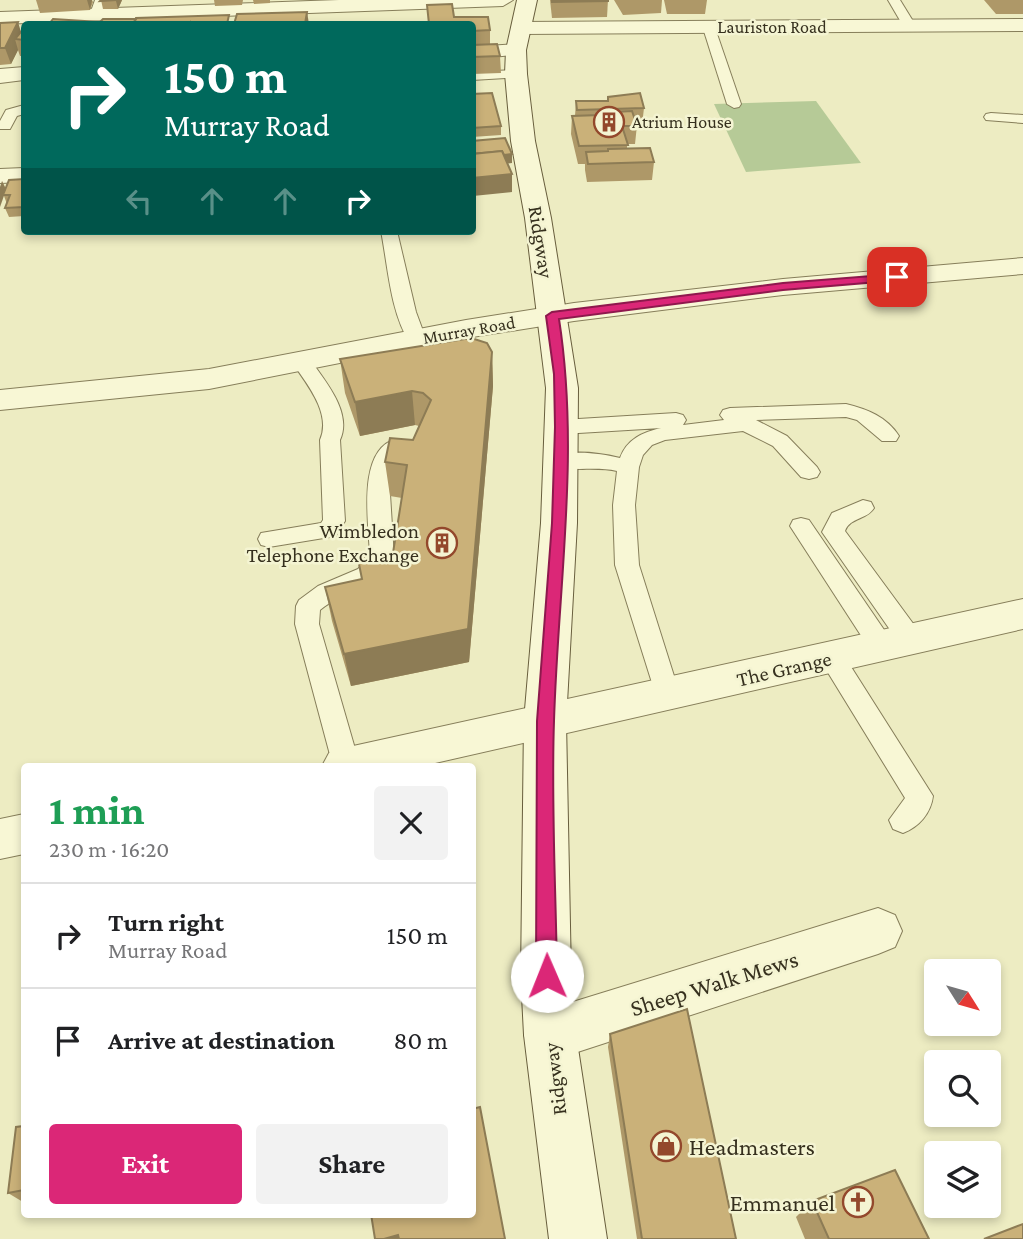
<!DOCTYPE html>
<meta charset="utf-8">
<style>
:root{--surface:#fff;--page:#f2f2f2;--text:#202124;--muted:#757577;--line:#e0e0e0;--accent:#db2777}
body{margin:0;font-family:"Crimson Pro",serif;background:var(--page);color:var(--text);height:100vh;display:flex;flex-direction:column;font-size:26px;white-space:nowrap}
*{box-sizing:border-box;margin:0}
p{font-size:23px;color:var(--muted)}
.icon{flex:none;width:38px;height:38px;fill:none;stroke:currentColor;stroke-width:2;stroke-linecap:round;stroke-linejoin:round}
.map{position:relative;flex:1;overflow:hidden}
.panel{position:absolute;left:21px;top:763px;width:455px;height:455px;display:flex;flex-direction:column;background:var(--surface);border-radius:7px;box-shadow:0 4px 10px #0003}
.panel>*{flex:none}
.top-card{position:absolute;left:21px;top:21px;width:455px;height:214px;border-radius:7px;box-shadow:0 4px 10px #0003;background:#00695c;color:#fff;overflow:hidden}
.needle{width:46px;rotate:127deg}
.controls{position:absolute;left:924px;top:959px;display:grid;gap:14px}
.controls a{display:grid;place-items:center;width:77px;height:77px;border-radius:7px;background:var(--surface);box-shadow:0 4px 10px #0003;font-size:35px}
.pin{position:absolute;display:grid;place-items:center;width:60px;height:60px;color:#fff;margin:-30px;border-radius:14px;box-shadow:0 4px 10px #0006}
.me{position:absolute;width:77px;margin:-38px;rotate:359deg;stroke-linejoin:round;filter:drop-shadow(0 0 5px #0008)}
.turn{display:flex;align-items:center;gap:24px;height:147px;padding:0 28px;font-size:32px}
.turn .icon{width:91px;height:91px;stroke-width:2.5}
.turn b{display:block;font-size:49px;line-height:60px}
.lanes{display:flex;align-items:center;height:66px;padding:0 28px;background:#0003;justify-content:center;gap:35px;direction:ltr}
.lanes .off{opacity:.35}
.round{display:grid;place-items:center;flex:none;width:74px;height:74px;border-radius:7px;background:var(--page)}
.head{display:flex;align-items:center;justify-content:space-between;height:119px;padding:0 28px}
h1{font-size:42px;font-weight:700;line-height:52px;color:#1e9e55}
.primary-button{display:flex;gap:14px;margin-top:auto;padding:14px 28px}
.primary-button a{flex:1;height:80px;border-radius:7px;background:var(--accent);color:#fff;font-size:28px;font-weight:700;line-height:80px;text-align:center}
.primary-button a+a{background:var(--page);color:var(--text)}
ul{padding:0;list-style:none}
li{display:flex;align-items:center;gap:21px;height:105px;padding:0 28px;border-top:2px solid var(--line)}
li div{flex:1}
li b{display:block;font-size:26px}
li em{font-style:normal}
.map>svg:first-child{display:block}
.green{fill:#b6ca97}
.lines{fill:none;stroke-linecap:round;stroke-linejoin:round}
.lane-casing{stroke:#867e5a;stroke-width:2}
.street-casing{stroke:#867e5a;stroke-width:2}
.secondary-casing{stroke:#685e3d;stroke-width:2}
.lane{fill:#f8f7d5;fill-rule:evenodd}
.street{fill:#f8f7d5;fill-rule:evenodd}
.secondary{fill:#f8f7d5;fill-rule:evenodd}
.wall{fill:#ae9868}
.shaded-wall{fill:#8d7c55}
.building{fill:#cab179;stroke:#8d7c55;stroke-width:2}
.route{fill:#db2777;stroke:#8e194d;stroke-width:2}
.labels{text-anchor:middle;dominant-baseline:central;stroke-width:5;stroke-linejoin:round;paint-order:stroke}
.far-street-label{font-size:18px;fill:#36301e;stroke:#f4f4d2}
.far-poi-label{font-size:18px;fill:#36301e;stroke:#f4f4d2;text-anchor:start}
.street-label{font-size:21px;fill:#36301e;stroke:#f4f4d2}
.poi-label{font-size:21px;fill:#36301e;stroke:#f4f4d2;text-anchor:end}
.near-street-label{font-size:24px;fill:#36301e;stroke:#f4f4d2}
.near-poi-label{font-size:24px;fill:#36301e;stroke:#f4f4d2;text-anchor:start}
</style>
<div class="map">
<svg width="1023" height="1239" viewBox="0 0 1023 1239">
<rect width="100%" height="100%" fill="#edecc2"/>
<path class="green" d="M816,101L861,163L746,172L714,104Z"/>
<g class="lines">
<g class="lane-casing">
<g id="lane">
<path d="M95,0H107L102,14L96,18L90,14Z"/>
<path d="M888,0H900L916,26L915,29H905Z"/>
<path d="M709,24L715,28L741,104L739,107L734,108L727,104L703,28Z"/>
<path d="M516,70L521,71V77L472,80V72Z"/>
<path d="M24,105V114L17,116L10,129H0V121L6,110Z"/>
<path d="M991,113L1023,115V123L986,120L984,117L986,114Z"/>
<path d="M381,231H397L416,312L426,339L424,343H410C390,312 388,266 381,231Z"/>
<path d="M302,356L309,358C324,380 353,412 340,440L345,521L336,536L269,547L261,545L258,539L261,533L321,523L323,520L320,440C332,413 306,383 292,362Z"/>
<path d="M846,404C867,409 887,417 899,436L896,441H882L857,420L846,417L756,420L787,436L817,467L820,472L817,477L809,479L801,477L773,446L743,431L665,440L652,445L643,455L639,467L635,505L639,565L680,695L676,702L667,706L658,702L615,565L613,505L617,471C596,466 574,472 553,466L550,461L553,456C574,450 600,453 620,458C627,439 643,432 661,428L562,434L555,432L552,427L555,422L562,420L676,413L683,415L686,420L683,425L724,420L720,415L723,410L730,408Z"/>
<path d="M396,439L403,441L407,446L396,460L389,478L394,558C377,587 344,590 320,610L319,624L360,766H333L295,624L296,606L299,600L318,586L358,569L370,556C369,524 356,450 396,439Z"/>
<path d="M863,500L871,502L874,508C867,520 850,517 845,531L920,633L923,640L920,647L911,650L902,647L822,532L832,513Z"/>
<path d="M801,518L809,520L891,640L895,647L891,654L882,657L873,654L790,526L793,520Z"/>
<path d="M832,648L841,651L933,796C931,813 919,827 903,833L893,829L889,820L905,798L819,658L823,651Z"/>
</g>
</g>
<g class="street-casing">
<g id="street">
<path d="M339,0H513L503,6L0,24V12Z"/>
<path d="M1023,19V31L521,34L514,32L511,28L514,24L521,22Z"/>
<path d="M516,44L523,46L526,50L523,54L472,59V47Z"/>
<path d="M24,67V80L0,83V69Z"/>
<path d="M24,168V182L0,183V169Z"/>
<path d="M1023,258V274L783,295L574,321L466,338L209,389L0,410V390L209,369L466,320L574,303L783,279Z"/>
<path d="M1023,599V629L422,766H322L329,753L344,748Z"/>
<path d="M24,814V854L0,859V819Z"/>
<path d="M878,908L895,915L902,931L895,947L878,954L550,1061L532,1053L524,1035L532,1017L550,1009Z"/>
</g>
</g>
<g class="secondary-casing">
<path id="secondary" d="M517,0H537L526,50L527,74L535,141L551,218L578,388L577,523L566,721L571,976L576,1035L607,1239H549L524,1035L521,976L524,721L541,523L546,388L525,218L511,141L505,74L506,50Z"/>
</g>
<use href="#lane" class="lane"/>
<use href="#street" class="street"/>
<use href="#secondary" class="secondary"/>
</g>
<g class="wall">
<path d="M36,0H92L93,2L90,10L40,13Z"/>
<path d="M101,0H122L118,9H103Z"/>
<path d="M214,0H243L242,5L215,6Z"/>
<path d="M253,0H270V3L254,4Z"/>
<path d="M550,0H608L607,17L552,18Z"/>
<path d="M614,0H662L661,13L623,15Z"/>
<path d="M664,0H707L705,14H667Z"/>
<path d="M984,0H1023V14H996Z"/>
<path d="M454,17L490,30V44L500,56L501,73L472,74V24Z"/>
<path d="M0,23L21,32L24,28V56H20L18,50L11,64L0,65Z"/>
<path d="M472,94L501,126V135L472,137Z"/>
<path d="M608,97L644,108L642,125H637L635,144H627V148L654,162L652,180L587,182L585,170V164H578L571,134L572,116H575L576,101H607Z"/>
<path d="M24,179V216L9,217L5,208L7,204L4,196L2,181L6,189Z"/>
<path d="M492,352L493,386L469,662L351,686L332,621L325,587L362,580L393,553L402,498L390,496L385,462L413,440L419,426L415,425L360,436L345,393L340,359Z"/>
<path d="M610,1034L736,1239H637L608,1047Z"/>
<path d="M24,1126V1202H23L8,1193Z"/>
<path d="M812,1201L929,1239H805L796,1217Z"/>
</g>
<g class="shaded-wall">
<path d="M87,0H92L90,10Z"/>
<path d="M117,0H122L118,9L116,1Z"/>
<path d="M307,12L309,24H305Z"/>
<path d="M18,22L23,39H15L18,50L11,64L5,48Z"/>
<path d="M512,154V163L472,168V158Z"/>
<path d="M512,174V192L473,196L472,178Z"/>
<path d="M2,181L6,190L0,207V187Z"/>
<path d="M492,352L493,386L469,662L351,686L344,654Z"/>
<path d="M412,391L415,425L360,436L355,402Z"/>
<path d="M398,1235L400,1239H384Z"/>
</g>
<g class="building">
<path d="M101,0H117L100,1Z"/>
<path d="M552,0H608V1L552,2Z"/>
<path d="M452,4L454,17H488L490,30L472,31V24H429L427,5Z"/>
<path d="M307,12L305,24H234L237,14Z"/>
<path d="M229,15L227,24H190L191,21L189,24H134L136,18Z"/>
<path d="M53,19L100,22L103,19H136L132,24H27L28,23L49,24Z"/>
<path d="M18,22L5,48H0V23Z"/>
<path d="M24,28V40L15,39Z"/>
<path d="M497,44L500,56L472,57V45Z"/>
<path d="M492,93L501,126L472,128V94Z"/>
<path d="M640,93L644,108L577,110L576,101H608V97Z"/>
<path d="M632,111L637,126H622L628,145L579,146L572,116L599,115L598,113Z"/>
<path d="M505,138L512,154L504,155L502,151L472,154V141Z"/>
<path d="M650,148L654,162L588,164L586,152L608,151V149Z"/>
<path d="M502,151L512,174L472,178V154Z"/>
<path d="M24,179V207L5,208L10,195H3L9,180Z"/>
<path d="M471,338L487,343L492,352L468,629L344,654L325,587L362,579L358,559L393,553L407,465L385,462L390,438L413,440L431,400L423,393L412,391L355,402L340,359Z"/>
<path d="M687,1009L736,1239H642L610,1034Z"/>
<path d="M480,1107L505,1239H399L398,1235L384,1239H375L371,1214H472V1109Z"/>
<path d="M24,1126V1190L8,1193L16,1127Z"/>
<path d="M895,1170L929,1239H829L812,1201Z"/>
<path d="M1023,1224V1239H984Z"/>
</g>
<path class="route" d="M897,274L901,275V280L783,290L559,319C580,454 558,586 554,721C551,806 556,891 557,976L554,983L547,986L539,983L536,976L537,721L552,523L555,427L554,374L546,316L552,312L783,283Z"/>
<defs>
<g id="building-ring" transform="scale(1.575)"><circle r="9.5" fill="#f4f4d2" stroke="#93482c" stroke-width="1.5"/><path d="M-4-6H4V6H1V3H-1V6H-4ZM-2.5-4.3h1.7v1.8h-1.7ZM.8-4.3h1.7v1.8H.8ZM-2.5-1h1.7V.8h-1.7ZM.8-1h1.7V.8H.8Z" fill="#93482c"/></g>
<g id="shop-ring" transform="scale(1.575)"><circle r="9.5" fill="#f4f4d2" stroke="#93482c" stroke-width="1.5"/><path d="M-5-2.5h2.3a2.7 3.5 0 0 1 5.4 0H5L5.5 6h-11ZM-1.5-2.5h3a1.5 2.3 0 0 0-3 0Z" fill="#93482c"/></g>
<g id="church-ring" transform="scale(1.575)"><circle r="9.5" fill="#f4f4d2" stroke="#93482c" stroke-width="1.5"/><path d="M-1.2-6h2.4v3.5h3.3v2.4h-3.3V6h-2.4V-.1h-3.3v-2.4h3.3Z" fill="#93482c"/></g>
</defs>
<g fill-rule="evenodd">
<use href="#building-ring" x="609" y="122"/>
<use href="#building-ring" x="442" y="543"/>
<use href="#shop-ring" x="666" y="1146"/>
<use href="#church-ring" x="858" y="1202"/>
</g>
<g class="labels">
<g class="far-street-label">
<text x="772" y="27">Lauriston Road</text>
<text transform="translate(469 330) rotate(-10)">Murray Road</text>
</g>
<g class="far-poi-label">
<text x="632" y="122">Atrium House</text>
</g>
<g class="street-label">
<text transform="translate(541 242) rotate(81)">Ridgway</text>
<text transform="translate(784 669) rotate(-13)">The Grange</text>
<text transform="translate(555 1079) rotate(-97)">Ridgway</text>
</g>
<g class="poi-label">
<text x="419" y="531">Wimbledon<tspan x="419" dy="24">Telephone Exchange</tspan></text>
</g>
<g class="near-street-label">
<text transform="translate(714 983) rotate(-17)">Sheep Walk Mews</text>
</g>
<g class="near-poi-label">
<text x="689" y="1146">Headmasters</text>
<text x="835" y="1202" text-anchor="end">Emmanuel</text>
</g>
</g>
</svg>
<div class="controls">
<a><svg class="needle" viewBox="-14 -14 28 28"><path d="M0-13l5 13h-10z" fill="#e53935"/><path d="M0 13l5-13h-10z" fill="#757577"/></svg></a>
<a><svg class="icon" aria-label="search" viewBox="0 0 24 24"><circle cx="10" cy="10" r="6"/><path d="M15 15l6 6"/></svg></a>
<a><svg class="icon" aria-label="layers" viewBox="0 0 24 24"><path d="M12 4l9 5-9 5-9-5zM3 14l9 5 9-5"/></svg></a>
</div>
<div class="pin" style="left:897px;top:277px;background:#d93025"><svg class="icon" aria-label="arrive" viewBox="0 0 24 24"><path d="M6 21V4h12l-3 4 3 4H6"/></svg></div>
<svg class="me" style="left:547px;top:976px" viewBox="-20 -20 40 40"><circle r="19" fill="#fff"/><path d="M0-13L10 11 0 6-10 11z" fill="#db2777"/></svg>
<div class="top-card">
<div class="turn"><svg class="icon" aria-label="right" viewBox="0 0 24 24"><path d="M7 20v-9h11M14 6l5 5-5 5"/></svg><div><b>150 m</b>Murray Road</div></div>
<div class="lanes"><svg class="icon off" aria-label="left" viewBox="0 0 24 24"><path d="M17 20v-9H6M10 6l-5 5 5 5"/></svg><svg class="icon off" aria-label="ahead" viewBox="0 0 24 24"><path d="M12 20V5M6 11l6-6 6 6"/></svg><svg class="icon off" aria-label="ahead" viewBox="0 0 24 24"><path d="M12 20V5M6 11l6-6 6 6"/></svg><svg class="icon" aria-label="right" viewBox="0 0 24 24"><path d="M7 20v-9h11M14 6l5 5-5 5"/></svg></div>
</div>
<section class="panel">
<div class="head"><div><h1>1 min</h1><p>230 m · 16:20</p></div><a class="round"><svg class="icon" aria-label="close" viewBox="0 0 24 24"><path d="M6 6l12 12M18 6L6 18"/></svg></a></div>
<ul>
<li><svg class="icon" aria-label="right" viewBox="0 0 24 24"><path d="M7 20v-9h11M14 6l5 5-5 5"/></svg><div><b>Turn right</b><p>Murray Road</p></div><em>150 m</em></li>
<li><svg class="icon" aria-label="arrive" viewBox="0 0 24 24"><path d="M6 21V4h12l-3 4 3 4H6"/></svg><div><b>Arrive at destination</b></div><em>80 m</em></li>
</ul>
<div class="primary-button"><a>Exit</a><a>Share</a></div>
</section>
</div>
